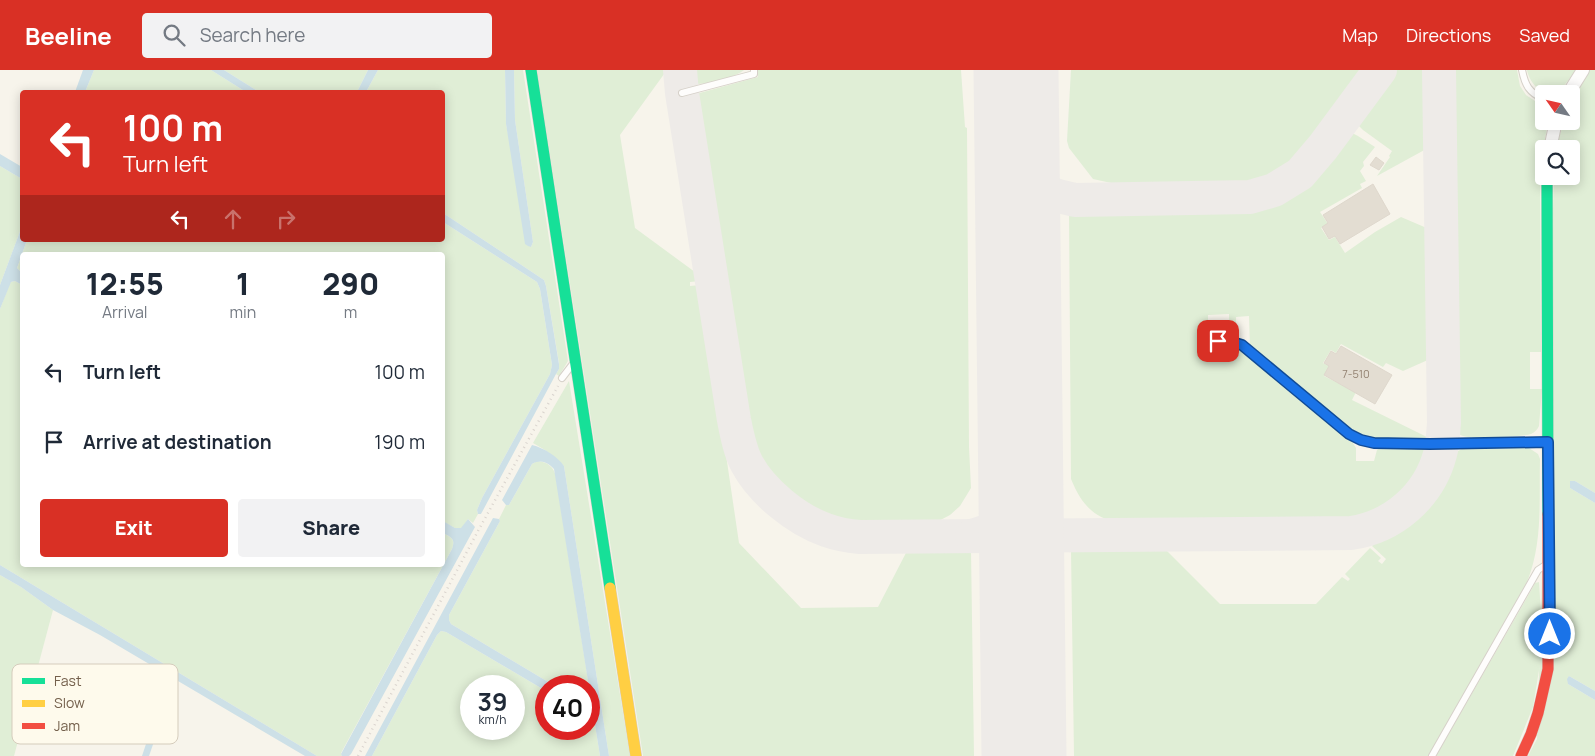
<!DOCTYPE html>
<style>
:root{--surface:#fff;--page:#f2f2f3;--text:#1f2937;--muted:#747a83;--accent:#d93025}
body{margin:0;font-family:Manrope,sans-serif;background:var(--page);color:var(--text);height:100vh;display:flex;flex-direction:column;font-size:19px;white-space:nowrap}
*{box-sizing:border-box;margin:0}
p{font-size:16px;color:var(--muted)}
.icon{flex:none;width:28px;height:28px;fill:none;stroke:currentColor;stroke-width:2;stroke-linecap:round;stroke-linejoin:round}
.map{position:relative;flex:1;overflow:hidden}
.details{position:absolute;left:20px;top:182px;width:425px;height:315px;display:flex;flex-direction:column;background:var(--surface);border-radius:5px;box-shadow:0 2px 12px #0003}
.details>*{flex:none}
.guide{position:absolute;left:20px;top:20px;width:425px;height:152px;border-radius:5px;box-shadow:0 2px 12px #0003;background:#d93025;color:#fff;overflow:hidden}
.needle{width:32px;rotate:304deg}
.fabs{position:absolute;left:1535px;top:15px;display:grid;gap:10px}
.fabs a{display:grid;place-items:center;width:45px;height:45px;border-radius:5px;background:var(--surface);box-shadow:0 2px 12px #0003;font-size:25px}
.speed{position:absolute;left:460px;top:605px;display:flex;gap:10px;font-size:25px;font-weight:700;text-align:center}
.speed>*{display:grid;place-content:center;width:65px;height:65px;border-radius:50%;background:var(--surface);box-shadow:0 2px 12px #0003;line-height:1}
.speed small{font-size:12px;font-weight:400}
.speed .limit{border:8px solid #d22;background:#fff;color:#111}
.pin{position:absolute;display:grid;place-items:center;width:42px;height:42px;color:#fff;margin:-21px;border-radius:10px;box-shadow:0 2px 8px #0006}
.me{position:absolute;width:55px;margin:-28px;rotate:0deg;stroke-linejoin:round;filter:drop-shadow(0 0 4px #0008)}
.turn{display:flex;align-items:center;gap:18px;height:105px;padding:0 20px;font-size:22px}
.turn .icon{width:65px;height:65px;stroke-width:2.5}
.turn b{display:block;font-size:35px;line-height:42px}
.lanes{display:flex;align-items:center;height:48px;padding:0 20px;background:#0003;justify-content:center;gap:25px;direction:ltr}
.lanes .off{opacity:.35}
.eta{display:flex;justify-content:space-evenly;align-items:center;height:85px;text-align:center}
.eta b{font-size:30px;font-weight:800;line-height:35px}
.primary-button{display:flex;gap:10px;margin-top:auto;padding:10px 20px}
.primary-button a{flex:1;height:58px;border-radius:5px;background:var(--accent);color:#fff;font-size:20px;font-weight:800;line-height:58px;text-align:center}
.primary-button a+a{background:var(--page);color:var(--text)}
ul{padding:0;list-style:none}
li{display:flex;align-items:center;gap:15px;height:70px;padding:0 20px}
li div{flex:1}
li b{display:block;font-size:19px}
li em{font-style:normal}
header{display:flex;align-items:center;gap:30px;box-sizing:border-box;height:70px;padding:0 25px;background:var(--accent);color:#fff}
header strong{font-size:24px}
nav{display:flex;gap:28px;margin-inline-start:auto;font-size:18px}
.search{width:350px;height:45px;background:var(--page);display:flex;align-items:center;gap:12px;box-sizing:border-box;padding:0 18px;border-radius:5px;color:var(--muted);font-size:19px}
.map>svg:first-child{display:block}
.green{fill:#e0eed6;fill-rule:evenodd}
.water{fill:#cde0e7}
.lines{fill:none;stroke-linecap:round;stroke-linejoin:round}
.taxiway{stroke:#eeebe8;stroke-width:34}
.runway{stroke:#eeebe8;stroke-width:85}
.building{fill:#e3ddd2;stroke:#dfd8cd}
.lane-casing{stroke:#d6d1c9;stroke-width:8}
.street-casing{stroke:#d6d1c9;stroke-width:14}
.fast-casing{stroke:#d7d1c9;stroke-width:12}
.slow-casing{stroke:#d7d1c9;stroke-width:12}
.jam-casing{stroke:#d7d1c9;stroke-width:12}
.path{stroke:#dad4ce;stroke-width:2.5;stroke-dasharray:1 4;stroke-linecap:butt}
.lane{stroke:#fefdfc;stroke-width:6}
.street{stroke:#fefdfc;stroke-width:12}
.fast{stroke:#16e098;stroke-width:11}
.slow{stroke:#ffcf43;stroke-width:11}
.jam{stroke:#f24e42;stroke-width:11}
.route-casing{stroke:#114b97;stroke-width:12}
.route{stroke:#1a73e8;stroke-width:9}
.labels{text-anchor:middle;dominant-baseline:central;stroke-width:5;stroke-linejoin:round;paint-order:stroke}
.number-label{font-size:11px;fill:#928170}
.key{fill:#fefaec;stroke:#d5ccbc;stroke-width:1}
.key-label{font-size:14px;fill:#74604c}
</style>
<header>
<strong>Beeline</strong>
<div class="search"><svg class="icon" aria-label="search" viewBox="0 0 24 24"><circle cx="10" cy="10" r="6"/><path d="M15 15l6 6"/></svg>Search here</div>
<nav><a>Map</a><a>Directions</a><a>Saved</a></nav>
</header>
<div class="map">
<svg width="1595" height="686" viewBox="0 0 1595 686">
<rect width="100%" height="100%" fill="#f7f4eb"/>
<g class="green">
<path d="M94,0H211L246,22H85Z"/>
<path d="M224,0H368L357,22H259Z"/>
<path d="M378,0H505L506,54L531,177L533,172L515,50L514,0H523L568,291L559,306L556,304L559,299V293L546,216L544,210L443,143L442,22H366Z"/>
<path d="M537,0H667L620,65L635,158L699,205L700,211L690,212V216L701,215L739,473L801,538L878,537L908,479L971,480L974,686H643Z"/>
<path d="M693,0H744C734,8 708,14 695,14Z"/>
<path d="M758,0H961L965,57L967,58L969,377L971,418L960,436L950,445L931,455L844,453L824,446L802,434L789,423L765,395L755,374L744,332L719,183L696,24L758,7Z"/>
<path d="M1071,0H1365L1301,86L1287,99L1263,112L1237,116H1125L1093,109L1069,78L1067,71Z"/>
<path d="M1395,0H1425L1427,4L1428,78L1377,106L1390,87L1389,86L1392,81L1363,60L1359,56L1358,49Z"/>
<path d="M1453,0H1517L1520,16L1526,25L1544,37V51H1548L1542,88L1540,111L1541,282H1530V319H1542L1539,356C1537,360 1535,362 1531,364C1522,367 1472,369 1463,366C1459,365 1457,362 1455,358Z"/>
<path d="M1527,0H1576C1571,6 1566,15 1560,19C1544,29 1530,15 1527,0Z"/>
<path d="M1590,0H1595V423L1575,411L1570,418L1595,433V621L1569,606L1568,614L1595,630V686H1528L1537,669L1554,106H1571V79H1556L1564,51H1571V33Z"/>
<path d="M1352,63L1358,66L1375,77L1363,92L1364,96L1360,101L1366,111L1360,114L1362,118L1320,142L1328,154L1321,158L1329,170L1335,167L1345,183L1375,162L1401,147L1429,159L1430,289L1403,301L1386,293L1383,297L1341,274L1336,283L1331,280L1323,293L1329,296L1324,306L1356,322L1352,330L1431,369V371L1374,369L1365,368L1350,360L1250,278L1249,246L1236,247V269L1229,268V244L1208,245V264L1215,265V275L1237,276L1350,368L1356,378V391H1374L1377,380L1384,376L1429,378C1416,419 1394,441 1352,450L1118,453C1092,447 1081,433 1071,409L1069,142L1240,140L1270,134L1301,118L1318,103L1348,64Z"/>
<path d="M0,96L22,109V156L0,215Z"/>
<path d="M443,152L537,212L540,219L552,295L550,304L482,428L477,440L478,444L473,453L468,449L462,458H455L442,451V185H22V203L17,198L27,170H442Z"/>
<path d="M15,211L22,215V495H442L443,463C451,467 456,469 452,479L341,683L342,686H317L0,495V239L9,215L11,212Z"/>
<path d="M569,311L630,686H609L564,396L545,380L533,373Z"/>
<path d="M1464,378H1529L1538,384L1540,389C1539,430 1543,473 1527,512L1429,686H1074L1071,481L1080,478L1162,476L1220,534H1316L1342,507L1348,511L1350,509L1345,504L1370,478L1381,488L1378,491L1382,494L1386,489L1372,476L1377,470L1405,454L1420,440L1435,423L1458,381Z"/>
<path d="M537,391C548,392 554,397 556,407L600,686H372L437,565L441,561L446,562L546,621V659H589V616H555L451,554L449,550V545L500,451L499,449L506,435H509L532,394ZM471,616H514V659H471Z"/>
<path d="M0,505L21,517L53,540L14,686H0Z"/>
<path d="M1539,512L1543,576L1533,637L1513,686H1436L1533,517L1535,513Z"/>
</g>
<g class="water">
<path d="M83,0H94L85,22H75Z"/>
<path d="M211,0H224L259,22H246Z"/>
<path d="M368,0H378L366,22H357Z"/>
<path d="M505,0H514L515,50L533,172L531,177L528,176L525,174L506,54Z"/>
<path d="M0,84L22,97V109L0,96Z"/>
<path d="M443,143L544,210L546,216L559,294V299L556,304L481,444H478L477,440L482,428L550,304L552,295L540,219L537,212L443,152Z"/>
<path d="M22,156V170H27L17,198L22,203V215L15,211L11,212L0,239V215Z"/>
<path d="M532,375C544,378 557,386 564,396L609,686H600L554,399C547,392 541,389 532,394L509,435H506L502,430Z"/>
<path d="M1570,411H1575L1595,423V433L1570,418Z"/>
<path d="M493,448L499,449L500,451L449,545V550L451,554L555,616H546V621L446,562L441,561L437,565L372,686H365Z"/>
<path d="M468,449L475,457L351,684L349,686H342L341,684L452,479C456,469 451,467 443,463V451L455,458H461Z"/>
<path d="M0,495L317,686H305L100,565L53,540L21,517L0,505Z"/>
<path d="M1569,606L1595,621V630L1568,614L1567,609Z"/>
<path d="M167,619L171,621L170,625L149,686H142L164,620Z"/>
</g>
<g class="lines">
<g class="taxiway">
<path d="M680,0L682,23L734,350C737,365 740,381 747,394C762,422 797,450 826,460C837,464 848,466 860,467L1351,463C1393,457 1429,426 1440,384C1443,374 1443,364 1444,353L1439,0"/>
<path d="M1017,69L1024,98L1037,115L1054,125L1075,130L1250,127L1274,120L1300,104L1323,77L1380,0"/>
<path d="M972,466C1002,458 1015,444 1021,414"/>
</g>
<path class="runway" d="M1016,0L1024,686"/>
</g>
<g class="building">
<path d="M1376,87L1384,93L1379,100L1370,95Z"/>
<path d="M1373,114L1390,144L1340,174L1335,166L1329,169L1322,157L1328,153L1323,145Z"/>
<path d="M1341,276L1392,305L1375,334L1324,305L1329,296L1324,293L1331,281L1336,284Z"/>
</g>
<g class="lines">
<g class="lane-casing">
<g id="lane">
<path d="M1522,0C1525,15 1529,23 1544,29"/>
<path d="M682,23L754,4V0"/>
<path d="M1218,271L1232,272L1241,275L1349,363L1361,370L1375,373L1430,374L1544,372"/>
<path d="M562,308L572,295"/>
<path d="M1432,686L1530,514L1538,500L1544,496"/>
</g>
</g>
<g class="street-casing">
<g id="street">
<path d="M1568,24L1583,0"/>
<path d="M1550,79L1556,51"/>
</g>
</g>
<g class="fast-casing">
<g id="fast">
<path d="M531,0L610,518"/>
<path d="M1547,106L1548,444"/>
</g>
</g>
<g class="slow-casing">
<path id="slow" d="M610,518L636,686"/>
</g>
<g class="jam-casing">
<path id="jam" d="M1521,686L1531,664L1538,643L1548,599V444"/>
</g>
<path class="path" d="M358,686L478,461L558,316"/>
<use href="#lane" class="lane"/>
<use href="#street" class="street"/>
<use href="#fast" class="fast"/>
<use href="#slow" class="slow"/>
<use href="#jam" class="jam"/>
</g>
<g class="lines">
<g class="route-casing">
<path id="route" d="M1218,271L1232,272L1242,275L1349,364L1361,370L1374,373L1430,374L1548,372L1550,564"/>
</g>
<use href="#route" class="route"/>
</g>
<g class="labels">
<g class="number-label">
<text x="1356" y="303">7-510</text>
</g>
</g>
<rect x="12" y="594" width="166" height="80" rx="8" class="key"/>
<rect x="22" y="608" width="23" height="6" fill="#16e098"/>
<rect x="22" y="630" width="23" height="7" fill="#ffcf43"/>
<rect x="22" y="653" width="23" height="6" fill="#f24e42"/>
<g class="key-label">
<text x="54" y="616">Fast</text>
<text x="54" y="638">Slow</text>
<text x="54" y="661">Jam</text>
</g>
</svg>
<div class="fabs">
<a><svg class="needle" viewBox="-14 -14 28 28"><path d="M0-13l5 13h-10z" fill="#e53935"/><path d="M0 13l5-13h-10z" fill="#747a83"/></svg></a>
<a><svg class="icon" aria-label="search" viewBox="0 0 24 24"><circle cx="10" cy="10" r="6"/><path d="M15 15l6 6"/></svg></a>
</div>
<div class="speed"><div>39<small>km/h</small></div><div class="limit">40</div></div>
<div class="pin" style="left:1218px;top:271px;background:#d93025"><svg class="icon" aria-label="arrive" viewBox="0 0 24 24"><path d="M6 21V4h12l-3 4 3 4H6"/></svg></div>
<svg class="me" style="left:1550px;top:564px" viewBox="-20 -20 40 40"><circle r="17" fill="#1a73e8" stroke="#fff" stroke-width="3"/><path d="M0-11L8 9 0 5-8 9z" fill="#fff"/></svg>
<div class="guide">
<div class="turn"><svg class="icon" aria-label="left" viewBox="0 0 24 24"><path d="M17 20v-9H6M10 6l-5 5 5 5"/></svg><div><b>100 m</b>Turn left</div></div>
<div class="lanes"><svg class="icon" aria-label="left" viewBox="0 0 24 24"><path d="M17 20v-9H6M10 6l-5 5 5 5"/></svg><svg class="icon off" aria-label="ahead" viewBox="0 0 24 24"><path d="M12 20V5M6 11l6-6 6 6"/></svg><svg class="icon off" aria-label="right" viewBox="0 0 24 24"><path d="M7 20v-9h11M14 6l5 5-5 5"/></svg></div>
</div>
<section class="details">
<div class="eta">
<div><b>12:55</b><p>Arrival</p></div>
<div><b>1</b><p>min</p></div>
<div><b>290</b><p>m</p></div>
</div>
<ul>
<li><svg class="icon" aria-label="left" viewBox="0 0 24 24"><path d="M17 20v-9H6M10 6l-5 5 5 5"/></svg><div><b>Turn left</b></div><em>100 m</em></li>
<li><svg class="icon" aria-label="arrive" viewBox="0 0 24 24"><path d="M6 21V4h12l-3 4 3 4H6"/></svg><div><b>Arrive at destination</b></div><em>190 m</em></li>
</ul>
<div class="primary-button"><a>Exit</a><a>Share</a></div>
</section>
</div>
